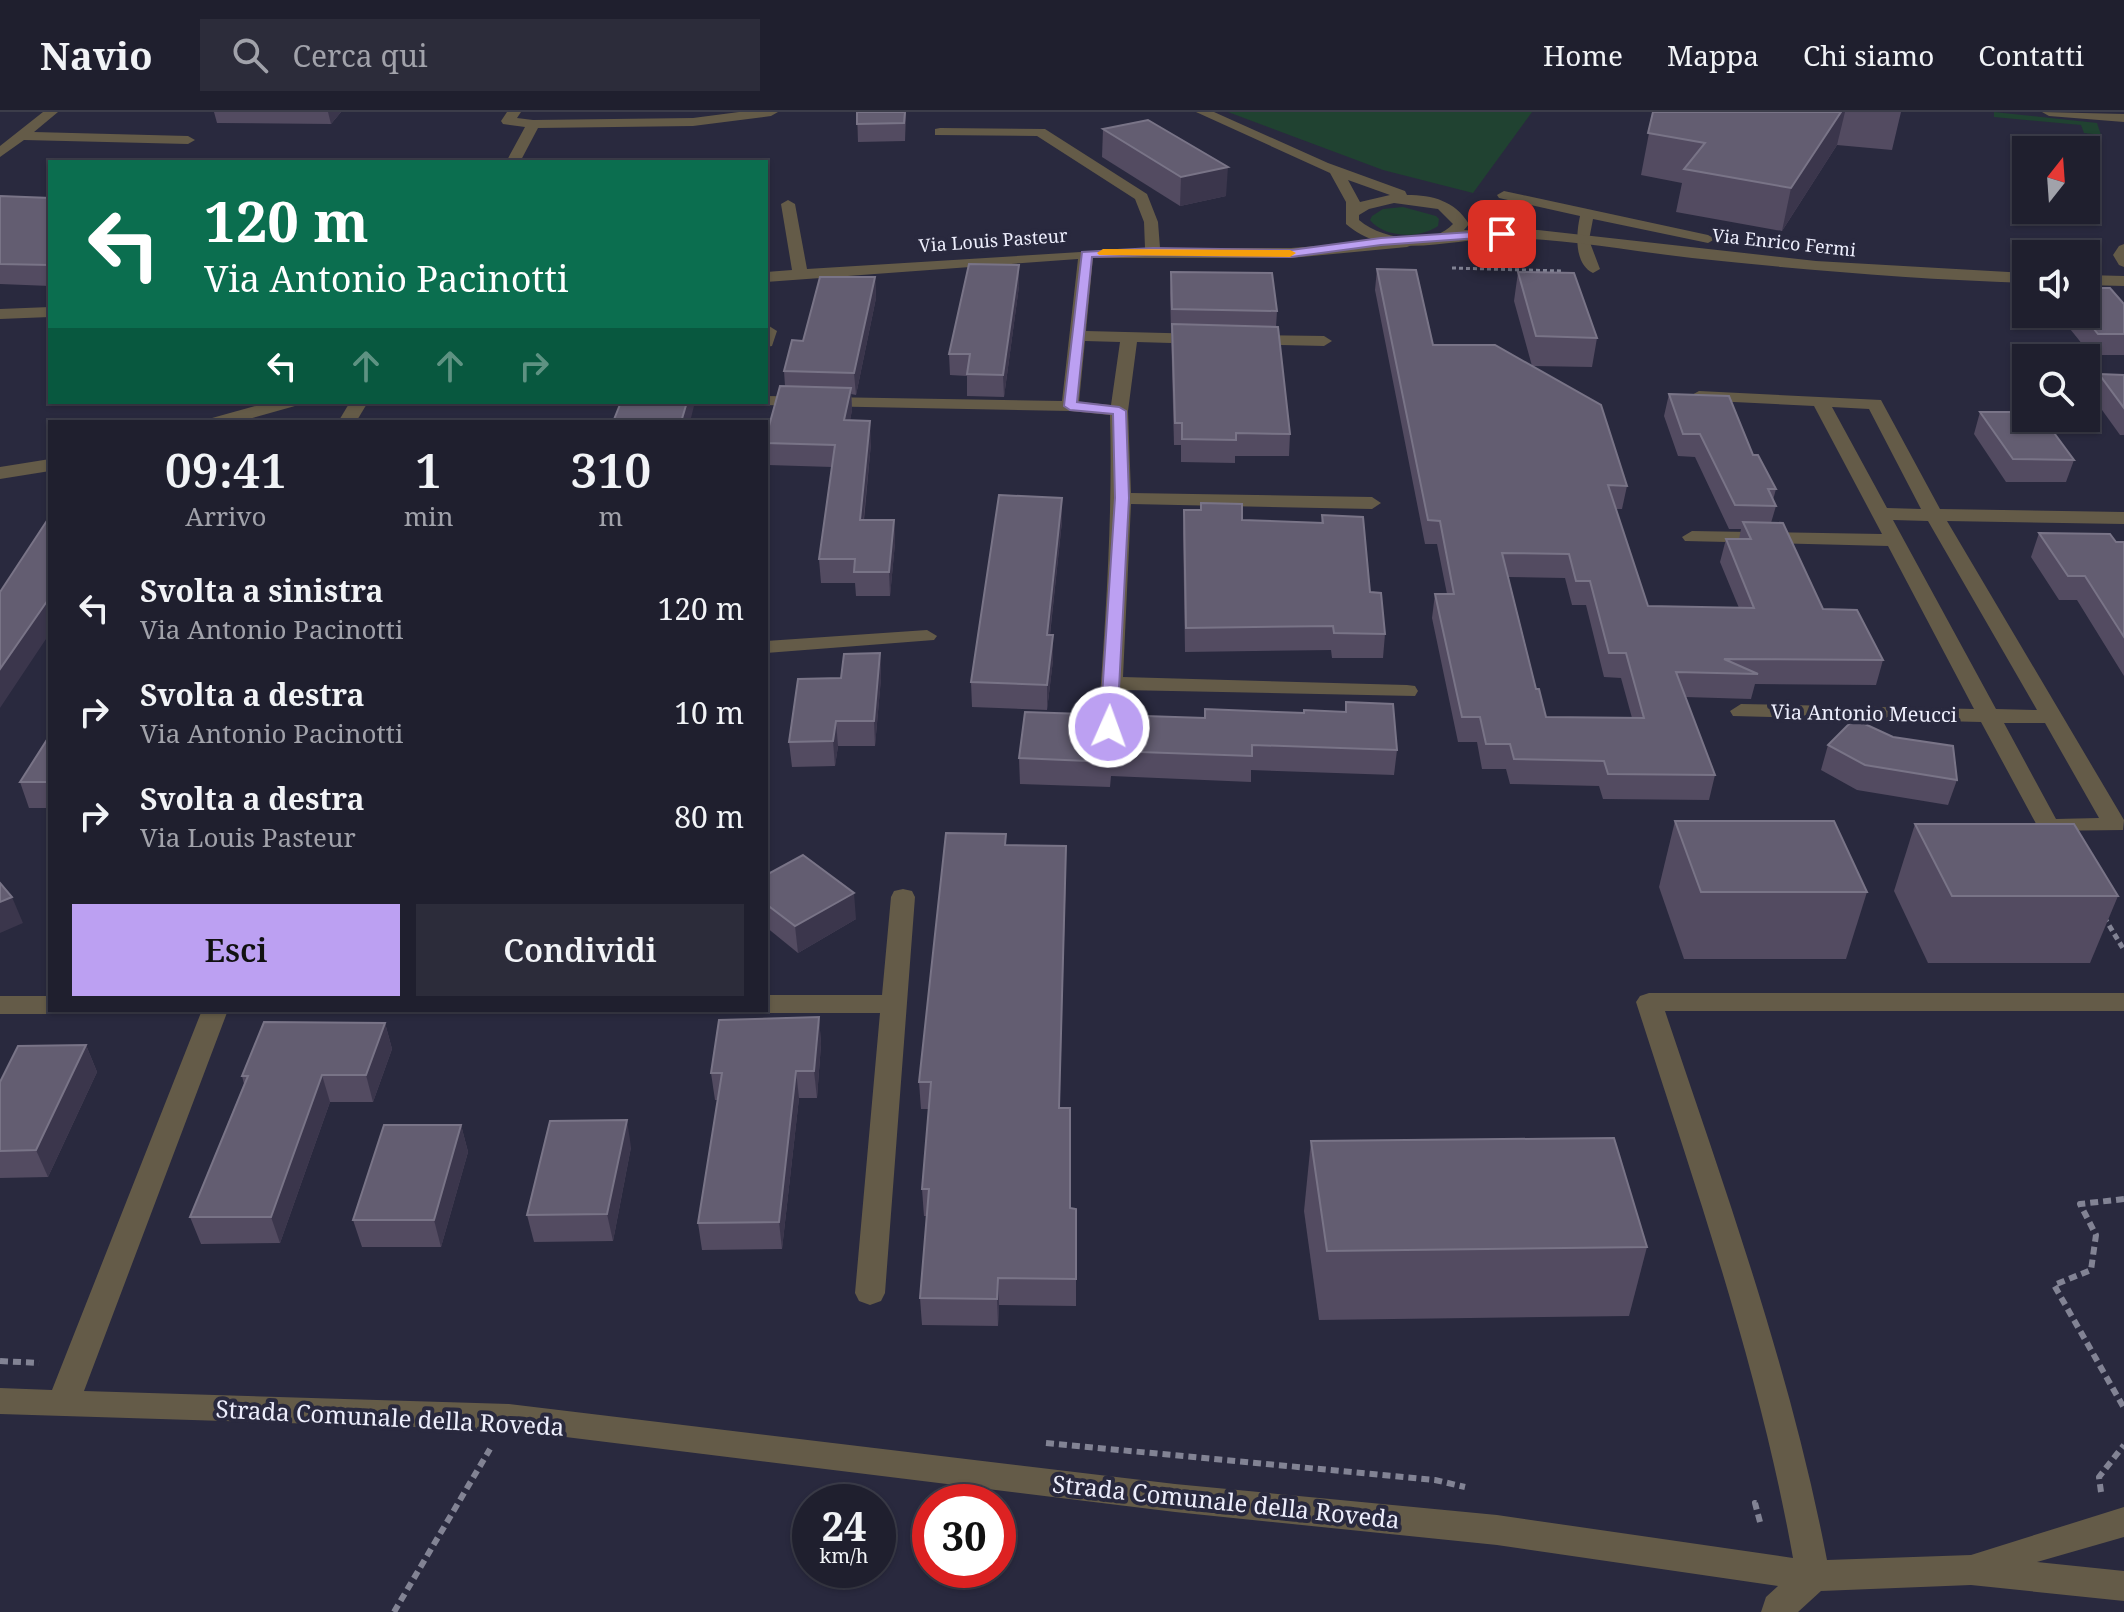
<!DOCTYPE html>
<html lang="it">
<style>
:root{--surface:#1f1f2e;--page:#2c2c3a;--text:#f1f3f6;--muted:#a1a2aa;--line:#3c3d4a;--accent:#bca0f2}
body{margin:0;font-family:"Noto Serif",serif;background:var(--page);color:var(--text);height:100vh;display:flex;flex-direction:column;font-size:30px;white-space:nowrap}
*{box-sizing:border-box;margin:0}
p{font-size:26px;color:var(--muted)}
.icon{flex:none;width:44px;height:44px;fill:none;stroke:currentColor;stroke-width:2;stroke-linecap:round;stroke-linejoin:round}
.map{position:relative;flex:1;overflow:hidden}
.side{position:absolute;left:48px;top:308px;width:720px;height:592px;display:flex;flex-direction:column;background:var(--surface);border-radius:0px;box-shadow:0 2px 6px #0004,0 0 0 2px var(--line)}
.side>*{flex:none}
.guide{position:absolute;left:48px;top:48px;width:720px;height:244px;border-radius:0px;box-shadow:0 2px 6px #0004,0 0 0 2px var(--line);background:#0b6e4f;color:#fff;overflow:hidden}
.needle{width:52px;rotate:17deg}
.buttons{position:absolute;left:2012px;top:24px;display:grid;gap:16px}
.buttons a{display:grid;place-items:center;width:88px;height:88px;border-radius:0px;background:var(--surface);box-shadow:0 2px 6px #0004,0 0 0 2px var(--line);font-size:40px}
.speed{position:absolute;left:792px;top:1372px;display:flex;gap:16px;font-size:40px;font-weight:700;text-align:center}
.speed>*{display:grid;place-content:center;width:104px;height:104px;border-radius:50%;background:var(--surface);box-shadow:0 2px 6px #0004,0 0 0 2px var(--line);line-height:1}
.speed small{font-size:20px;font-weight:400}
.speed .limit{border:12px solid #d22;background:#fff;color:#111}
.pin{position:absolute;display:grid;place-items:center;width:68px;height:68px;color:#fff;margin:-34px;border-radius:16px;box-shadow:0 4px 12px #0006}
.me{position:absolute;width:88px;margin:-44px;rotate:2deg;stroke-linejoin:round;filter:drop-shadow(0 0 6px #0008)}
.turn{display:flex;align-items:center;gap:28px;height:168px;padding:0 24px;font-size:36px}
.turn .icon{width:104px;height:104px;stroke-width:2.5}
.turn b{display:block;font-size:56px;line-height:68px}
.lanes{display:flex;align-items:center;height:76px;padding:0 24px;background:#0003;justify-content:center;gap:40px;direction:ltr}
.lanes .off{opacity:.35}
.eta{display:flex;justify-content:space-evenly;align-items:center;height:136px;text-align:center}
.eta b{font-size:48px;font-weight:600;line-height:56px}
.action{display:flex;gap:16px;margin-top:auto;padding:16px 24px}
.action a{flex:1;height:92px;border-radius:0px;background:var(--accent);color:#111;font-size:32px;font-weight:600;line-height:92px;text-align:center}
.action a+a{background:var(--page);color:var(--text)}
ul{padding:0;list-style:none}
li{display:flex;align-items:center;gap:24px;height:104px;padding:0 24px}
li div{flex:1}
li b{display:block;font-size:30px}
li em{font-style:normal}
header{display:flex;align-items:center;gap:48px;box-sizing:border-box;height:112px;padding:0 40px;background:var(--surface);border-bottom:2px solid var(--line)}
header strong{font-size:38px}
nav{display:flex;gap:44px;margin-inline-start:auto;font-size:28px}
.search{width:560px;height:72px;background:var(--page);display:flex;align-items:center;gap:20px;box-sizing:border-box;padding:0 28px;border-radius:0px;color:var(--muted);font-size:30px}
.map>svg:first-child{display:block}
.green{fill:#204231}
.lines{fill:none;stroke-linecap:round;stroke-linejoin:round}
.path-far2{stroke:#828394;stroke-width:3;stroke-dasharray:4 3;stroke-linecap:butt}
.path-far1{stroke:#828394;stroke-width:5;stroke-dasharray:6 4;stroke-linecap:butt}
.path{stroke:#828394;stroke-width:6;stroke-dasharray:8 5;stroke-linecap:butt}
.service{fill:#645b48;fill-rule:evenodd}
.minor{fill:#645b48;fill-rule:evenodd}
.tertiary{fill:#645b48;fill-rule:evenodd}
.wall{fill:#534b61;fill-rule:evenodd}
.shaded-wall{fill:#3b364c}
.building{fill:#635d71;stroke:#797487;stroke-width:2;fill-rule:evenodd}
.route{fill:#bca0f2;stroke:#7a689d;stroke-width:2}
.slow{fill:#f59e0b}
.labels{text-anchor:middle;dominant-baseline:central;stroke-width:8;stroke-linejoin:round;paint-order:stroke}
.far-street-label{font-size:18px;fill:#edeefc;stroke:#29293e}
.street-label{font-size:20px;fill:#edeefc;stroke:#29293e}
.near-street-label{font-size:24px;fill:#edeefc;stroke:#29293e}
</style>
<header>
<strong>Navio</strong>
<div class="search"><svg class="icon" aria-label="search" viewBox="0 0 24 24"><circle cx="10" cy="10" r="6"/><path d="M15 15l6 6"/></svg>Cerca qui</div>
<nav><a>Home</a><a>Mappa</a><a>Chi siamo</a><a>Contatti</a></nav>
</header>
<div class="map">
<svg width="2124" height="1500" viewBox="0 0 2124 1500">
<rect width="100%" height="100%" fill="#29293e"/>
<g class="green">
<path d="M1228,0H1532L1473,81L1383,58Z"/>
<path d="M1994,0L2097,11L2101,23L2084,21L2081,13L1994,5Z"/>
<path d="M1403,95L1436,104L1439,107L1438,114C1420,127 1384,126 1370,108L1372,104L1383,97Z"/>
</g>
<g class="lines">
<path class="path-far2" d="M1452,156L1562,159"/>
<path class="path-far1" d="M2104,805L2124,838"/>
<g class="path">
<path d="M2124,1087L2080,1092L2096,1123L2091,1158L2054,1173L2124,1296"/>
<path d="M0,1249L39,1251"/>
<path d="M1046,1331L1435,1368L1465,1375"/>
<path d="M2101,1380L2099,1365L2124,1333"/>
<path d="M1760,1410L1755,1391L1761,1392"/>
<path d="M394,1500L490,1337"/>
</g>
<path class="service" d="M1504,79L1708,123L1715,127L1708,131L1593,107L1589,128L1600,157L1593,161C1574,152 1576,122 1580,104L1499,86L1497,83Z"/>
<g class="minor">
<path d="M43,0H58L34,20L188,24L195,28L188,32L24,28L0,45V34Z"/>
<path d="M507,0H521L517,6L533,8L693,6L739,0H778L771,4L693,14L538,16L520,50H506L525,15L503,12L501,9Z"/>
<path d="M2042,0L2124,2V10L2049,4Z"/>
<path d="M940,16L1045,17L1147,82L1158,110L1160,136H1291L1412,127V133L1407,135L1291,146H1093L1086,219L1205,222L1213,227L1205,232L1137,230L1128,299L1131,381L1372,385L1381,391L1372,397L1131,392L1123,565L1407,573L1415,574L1418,579L1415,584L1122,578L1120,615L1109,622L1101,620L1098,615C1105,512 1113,408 1110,303L1070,299L760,293L758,290H766V284L1062,289L1078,147L766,170V160L792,158L781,92L788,88L795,92L807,157L1145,136L1144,110L1135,87L1037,24L935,23V17ZM1085,229L1120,230L1111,293L1079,290Z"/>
<path d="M2124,132V155L2119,153L2113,143L2119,134Z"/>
<path d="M50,195V205L0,207V197Z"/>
<path d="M769,214L777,219L772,234L766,235V215Z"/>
<path d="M1250,223L1324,224L1332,229L1324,234L1244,232L1242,228L1244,224Z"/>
<path d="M1699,279L1881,288L1940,397L2124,400V412L1947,409L2124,708L2123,718L2040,719L1981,610L1733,604L1730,599L1741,592L1974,597L1888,434L1685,429L1682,425L1692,419L1882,422L1814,294L1693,288L1690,284ZM1832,295L1869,297L1921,397L1887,396ZM1893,408L1928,409L2037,598L1996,597ZM2004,611H2045L2099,706L2056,707Z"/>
<path d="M270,290H298L295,294L238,310H209L212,306Z"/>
<path d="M350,290H368L356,310H338Z"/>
<path d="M50,347V359L0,367V355Z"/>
<path d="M927,518L937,524L934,528L766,541V529Z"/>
<path d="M903,777L912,779L915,785L885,1181L881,1189L870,1193L859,1189L855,1181L880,901H766L757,898H766V883H882L891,785L894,779Z"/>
<path d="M1649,881H2124V899H1665C1726,1080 1791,1260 1827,1448L1971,1443L2124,1395V1425L2037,1450L2124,1459V1489L1971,1473L1821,1479L1798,1500H1761L1766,1485L1778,1474L1497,1433L1175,1400L509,1318L0,1302V1276L52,1278L202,898H228L84,1279L509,1292L1175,1372L1497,1403L1793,1446C1759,1255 1695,1074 1636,890L1640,884Z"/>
<path d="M0,884H50V898H60L50,902H0Z"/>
</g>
<g class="tertiary">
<path d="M1196,0H1214L1328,51L1405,79L1407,83C1433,83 1455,89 1469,112L1464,118H1538L1816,149L2026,161V171C1914,167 1803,158 1692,146C1631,139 1571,128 1510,126C1456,124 1392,152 1346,112V90L1330,61ZM1348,68L1390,83L1360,90ZM1394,91L1438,97L1453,112C1431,136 1381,127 1359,108V103L1369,97Z"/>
<path d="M2086,163L2124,164V174L2086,173Z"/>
</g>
</g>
<g class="wall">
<path d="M214,0H341L331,12L217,11Z"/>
<path d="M857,0H906L905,29L858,30Z"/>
<path d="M1653,0H1901L1892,38L1837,33L1782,119L1676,100L1682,71L1641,63Z"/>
<path d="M1103,17L1226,84L1180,94L1102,45Z"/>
<path d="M0,84L50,86V174L0,172Z"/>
<path d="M1377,157L1433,233L1532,254L1514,189L1518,160L1597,226L1592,255L1532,254L1627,374L1622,397H1616L1648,494L1739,496L1720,450L1726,427H1739L1741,417H1729L1695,345L1678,344L1664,304L1669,282L1753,343L1776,377L1773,388L1776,394L1771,411L1823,497L1883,548L1876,573L1755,572L1751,587L1685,585L1715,663L1709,688L1603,687L1599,674L1510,672L1506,657H1482L1477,630H1458L1432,506L1435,482H1447L1437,432H1425L1375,178ZM1508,465L1565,466L1572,493H1586L1604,565L1621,566L1632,606L1546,605L1536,577Z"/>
<path d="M1171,160L1277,199L1276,215L1290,322L1289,344H1235V351L1181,350V333H1174L1170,181Z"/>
<path d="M875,165L876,186L856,283L851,282L852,298L850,308L871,331L864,408H894L895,431L890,484H856L855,471H821L819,447L832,355L768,353L766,365V325L785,274L784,259L803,229Z"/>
<path d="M1019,174L1004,285L967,284V264L950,263L949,242Z"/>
<path d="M2124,192V243H2091L2058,202H2086Z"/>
<path d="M2099,262L2124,263V323H2120L2092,284Z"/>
<path d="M1980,300L2074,348L2066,370H2006L1974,322Z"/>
<path d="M1184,398L1242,408L1321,411L1322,403L1370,480L1385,522L1383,546H1332L1331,538L1185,540L1183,421Z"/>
<path d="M1062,409L1050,523L1053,548L1047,598L972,595L971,570Z"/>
<path d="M2039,421L2124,430V564L2077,488H2059L2031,445Z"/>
<path d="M880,541L881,566L875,634H838L835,654L792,655L789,630L841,566Z"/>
<path d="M1346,590L1397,638L1394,663L1251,658V670L1111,664L1110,675L1020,672L1019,646L1204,606L1304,601L1345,600Z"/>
<path d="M50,623V696H29L20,670Z"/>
<path d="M1828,633L1957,668L1948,693L1857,678L1821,658Z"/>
<path d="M1675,709L1867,780L1846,847H1684L1659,775Z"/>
<path d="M1915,712L2118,784L2090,851H1928L1894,779Z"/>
<path d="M1006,722V733L1066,759L1059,996L1070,1096L1076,1097V1194L999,1193L998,1214L922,1213L920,1186L927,1104H924L922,1077L929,997H921L919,970Z"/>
<path d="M766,763L856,807L798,841L766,815Z"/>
<path d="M819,905L821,932L817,986H799L782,1137L702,1138L698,1111L718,988H715L711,961Z"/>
<path d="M385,911L392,937L373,990H330L280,1131L201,1132L190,1105L244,972L242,964Z"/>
<path d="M86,933L97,960L48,1065L0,1066V970Z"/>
<path d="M461,1013L468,1040L441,1135H362L353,1108Z"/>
<path d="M1311,1029L1647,1135L1629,1204L1319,1208L1304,1099Z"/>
<path d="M631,1035L613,1129L534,1130L527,1103Z"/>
</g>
<g class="shaded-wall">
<path d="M328,0H341L331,12Z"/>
<path d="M1841,0H1845L1837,33L1782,119L1791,76Z"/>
<path d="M1228,55L1226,84L1180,94L1181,65Z"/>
<path d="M1019,153V174L1004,285L1003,263Z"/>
<path d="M875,165L876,186L856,283L854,261Z"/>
<path d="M851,276L852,298L846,330L844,308Z"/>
<path d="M687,290H695L690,310H681Z"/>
<path d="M870,309L871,331L861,432L860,408Z"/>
<path d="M766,330L768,353L766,365Z"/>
<path d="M1062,386V409L1047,548V523Z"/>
<path d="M894,408L895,431L890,484L889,460Z"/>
<path d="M50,485V521L0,596V557Z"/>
<path d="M1053,523V548L1047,598V573Z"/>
<path d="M880,541L881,566L875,634L874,609Z"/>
<path d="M836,609L838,634L835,654L833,629Z"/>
<path d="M1066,734V759L1059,1022V996Z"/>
<path d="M854,781L856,807L798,841L795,814Z"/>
<path d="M12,785L23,811L0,821V790Z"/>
<path d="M819,905L821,932L817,986L814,959Z"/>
<path d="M385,911L392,937L373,990L366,963Z"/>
<path d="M86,933L97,960L48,1065L36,1038Z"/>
<path d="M796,959L799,986L782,1137L779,1110Z"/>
<path d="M322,963L330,990L280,1131L271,1105Z"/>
<path d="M627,1008L631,1035L613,1129L607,1102Z"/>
<path d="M461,1013L468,1040L441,1135L434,1108Z"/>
<path d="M998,1166L999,1193L998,1214L997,1187Z"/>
</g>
<g class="building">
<path d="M857,0H905L904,11L857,12Z"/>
<path d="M1653,0H1841L1791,76L1684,57L1705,31L1648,21Z"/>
<path d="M1148,8L1228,55L1181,65L1103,17Z"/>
<path d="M0,84L50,86V153L0,152Z"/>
<path d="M969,152L1019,153L1003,263L967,262L970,242H949Z"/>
<path d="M1377,157L1416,158L1433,233H1495L1601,293L1627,374L1608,373L1648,494L1754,496L1726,427H1751L1743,410L1783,411L1823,497L1857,498L1883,548L1724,547L1758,562L1676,560L1715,663L1608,662L1604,649L1514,647L1510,632H1486L1480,605H1462L1435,482H1454L1440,409L1428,408ZM1502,441L1569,442L1576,469H1590L1609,541H1626L1644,606L1546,605L1539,577H1536Z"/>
<path d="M1171,160L1272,161L1277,199L1172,197Z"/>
<path d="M1518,160L1574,161L1597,226L1536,224Z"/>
<path d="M820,165H875L854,261L784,259L792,228L803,229Z"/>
<path d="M2086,176H2110L2124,192V222H2098L2082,202H2086Z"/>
<path d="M1172,212L1278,215L1290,322L1236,321V328L1182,327V311H1175Z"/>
<path d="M2099,262L2124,263V296Z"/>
<path d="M780,274L851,276L844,308L870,309L860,408H894L889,460H854L855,447H819L835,333L766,331V325Z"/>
<path d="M1669,282L1729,284L1753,343H1758L1776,377H1768L1776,394L1735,393L1700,322H1683Z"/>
<path d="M621,290H687L681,310H613Z"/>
<path d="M1980,300H2026V306H2043L2074,348L2013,347Z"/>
<path d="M999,383L1062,386L1047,523H1053L1047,573L971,570Z"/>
<path d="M1201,391L1242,392V408L1323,411L1322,403L1363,405L1370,480L1381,481L1385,522L1334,521L1333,514L1186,516L1184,398H1201Z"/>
<path d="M50,404V485L0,557V480Z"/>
<path d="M2039,421L2110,422L2116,430H2124V525L2085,464H2068Z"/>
<path d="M880,541L874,609H836L833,629L789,630L798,567L841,566L844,542Z"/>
<path d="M1346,590L1393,592L1397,638L1252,633V644L1112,639L1111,650L1019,646L1025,600L1205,606V597L1304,601V598L1346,600Z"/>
<path d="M1854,607L1893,625L1953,634L1957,668L1865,653L1828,633Z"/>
<path d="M50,623V670H20Z"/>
<path d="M1675,709H1834L1867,780H1701Z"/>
<path d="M1915,712H2074L2118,784H1952Z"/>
<path d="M946,721L1006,722L1005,733L1066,734L1059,996H1070V1096L1076,1097V1167L998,1166L997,1187L920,1186L929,1077H922L931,970H919Z"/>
<path d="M803,743L854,781L795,814L766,792V763Z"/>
<path d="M0,771L12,785L0,790Z"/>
<path d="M819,905L814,959H796L779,1110L698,1111L722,961H711L719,908Z"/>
<path d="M264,910L385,911L366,963H322L271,1105H190L248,964H242Z"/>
<path d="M86,933L36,1038L0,1039V970L18,934Z"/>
<path d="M627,1008L607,1102L527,1103L550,1009Z"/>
<path d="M384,1013H461L434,1108H353Z"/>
<path d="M1614,1026L1647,1135L1327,1139L1311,1029Z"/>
</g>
<path class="route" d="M1502,118L1506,119V124L1381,133L1291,145L1153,143L1092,145L1077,290L1119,295L1126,299L1129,386L1117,615L1115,619H1103L1100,615L1115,386L1113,302L1070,298L1064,294L1082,140L1153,136L1291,138L1381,126Z"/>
<path class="slow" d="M1103,137L1290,138L1296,141L1290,145L1099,143L1097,141Z"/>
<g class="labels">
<g class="far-street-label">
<text transform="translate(993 128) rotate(-4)">Via Louis Pasteur</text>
<text transform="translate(1784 130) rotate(6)">Via Enrico Fermi</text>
</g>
<g class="street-label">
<text transform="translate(1864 601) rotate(1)">Via Antonio Meucci</text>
</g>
<g class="near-street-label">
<text transform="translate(390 1305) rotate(3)">Strada Comunale della Roveda</text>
<text transform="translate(1226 1389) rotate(6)">Strada Comunale della Roveda</text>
</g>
</g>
</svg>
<div class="buttons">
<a><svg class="needle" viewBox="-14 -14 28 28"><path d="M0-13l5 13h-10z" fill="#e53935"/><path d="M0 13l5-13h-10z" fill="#a1a2aa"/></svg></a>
<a><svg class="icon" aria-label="sound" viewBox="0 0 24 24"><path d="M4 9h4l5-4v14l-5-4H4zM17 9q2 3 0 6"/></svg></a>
<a><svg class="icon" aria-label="search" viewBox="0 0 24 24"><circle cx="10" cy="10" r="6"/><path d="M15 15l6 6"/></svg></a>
</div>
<div class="speed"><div>24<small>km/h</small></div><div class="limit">30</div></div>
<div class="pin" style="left:1502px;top:122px;background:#d93025"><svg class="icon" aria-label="arrive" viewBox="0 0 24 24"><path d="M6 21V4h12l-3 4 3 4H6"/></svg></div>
<svg class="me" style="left:1109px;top:615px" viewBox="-20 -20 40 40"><circle r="17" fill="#bca0f2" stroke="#fff" stroke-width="3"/><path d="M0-11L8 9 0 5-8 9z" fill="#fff"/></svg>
<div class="guide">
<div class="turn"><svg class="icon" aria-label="left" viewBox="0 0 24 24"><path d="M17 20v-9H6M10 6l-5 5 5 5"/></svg><div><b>120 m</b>Via Antonio Pacinotti</div></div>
<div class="lanes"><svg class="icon" aria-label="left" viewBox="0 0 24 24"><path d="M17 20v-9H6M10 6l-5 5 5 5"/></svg><svg class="icon off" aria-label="ahead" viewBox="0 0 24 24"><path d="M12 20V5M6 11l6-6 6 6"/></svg><svg class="icon off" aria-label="ahead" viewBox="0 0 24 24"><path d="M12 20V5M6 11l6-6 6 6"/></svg><svg class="icon off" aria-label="right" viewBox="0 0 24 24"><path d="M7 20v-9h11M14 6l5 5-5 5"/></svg></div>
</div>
<section class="side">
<div class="eta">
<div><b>09:41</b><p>Arrivo</p></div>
<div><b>1</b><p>min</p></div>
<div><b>310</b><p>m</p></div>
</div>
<ul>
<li><svg class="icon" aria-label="left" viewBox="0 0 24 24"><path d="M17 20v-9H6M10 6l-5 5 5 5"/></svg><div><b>Svolta a sinistra</b><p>Via Antonio Pacinotti</p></div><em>120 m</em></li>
<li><svg class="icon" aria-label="right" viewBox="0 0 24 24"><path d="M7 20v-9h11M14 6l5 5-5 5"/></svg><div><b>Svolta a destra</b><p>Via Antonio Pacinotti</p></div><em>10 m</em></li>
<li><svg class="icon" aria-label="right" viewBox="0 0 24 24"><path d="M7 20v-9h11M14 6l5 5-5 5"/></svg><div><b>Svolta a destra</b><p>Via Louis Pasteur</p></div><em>80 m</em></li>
</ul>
<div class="action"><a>Esci</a><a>Condividi</a></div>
</section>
</div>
